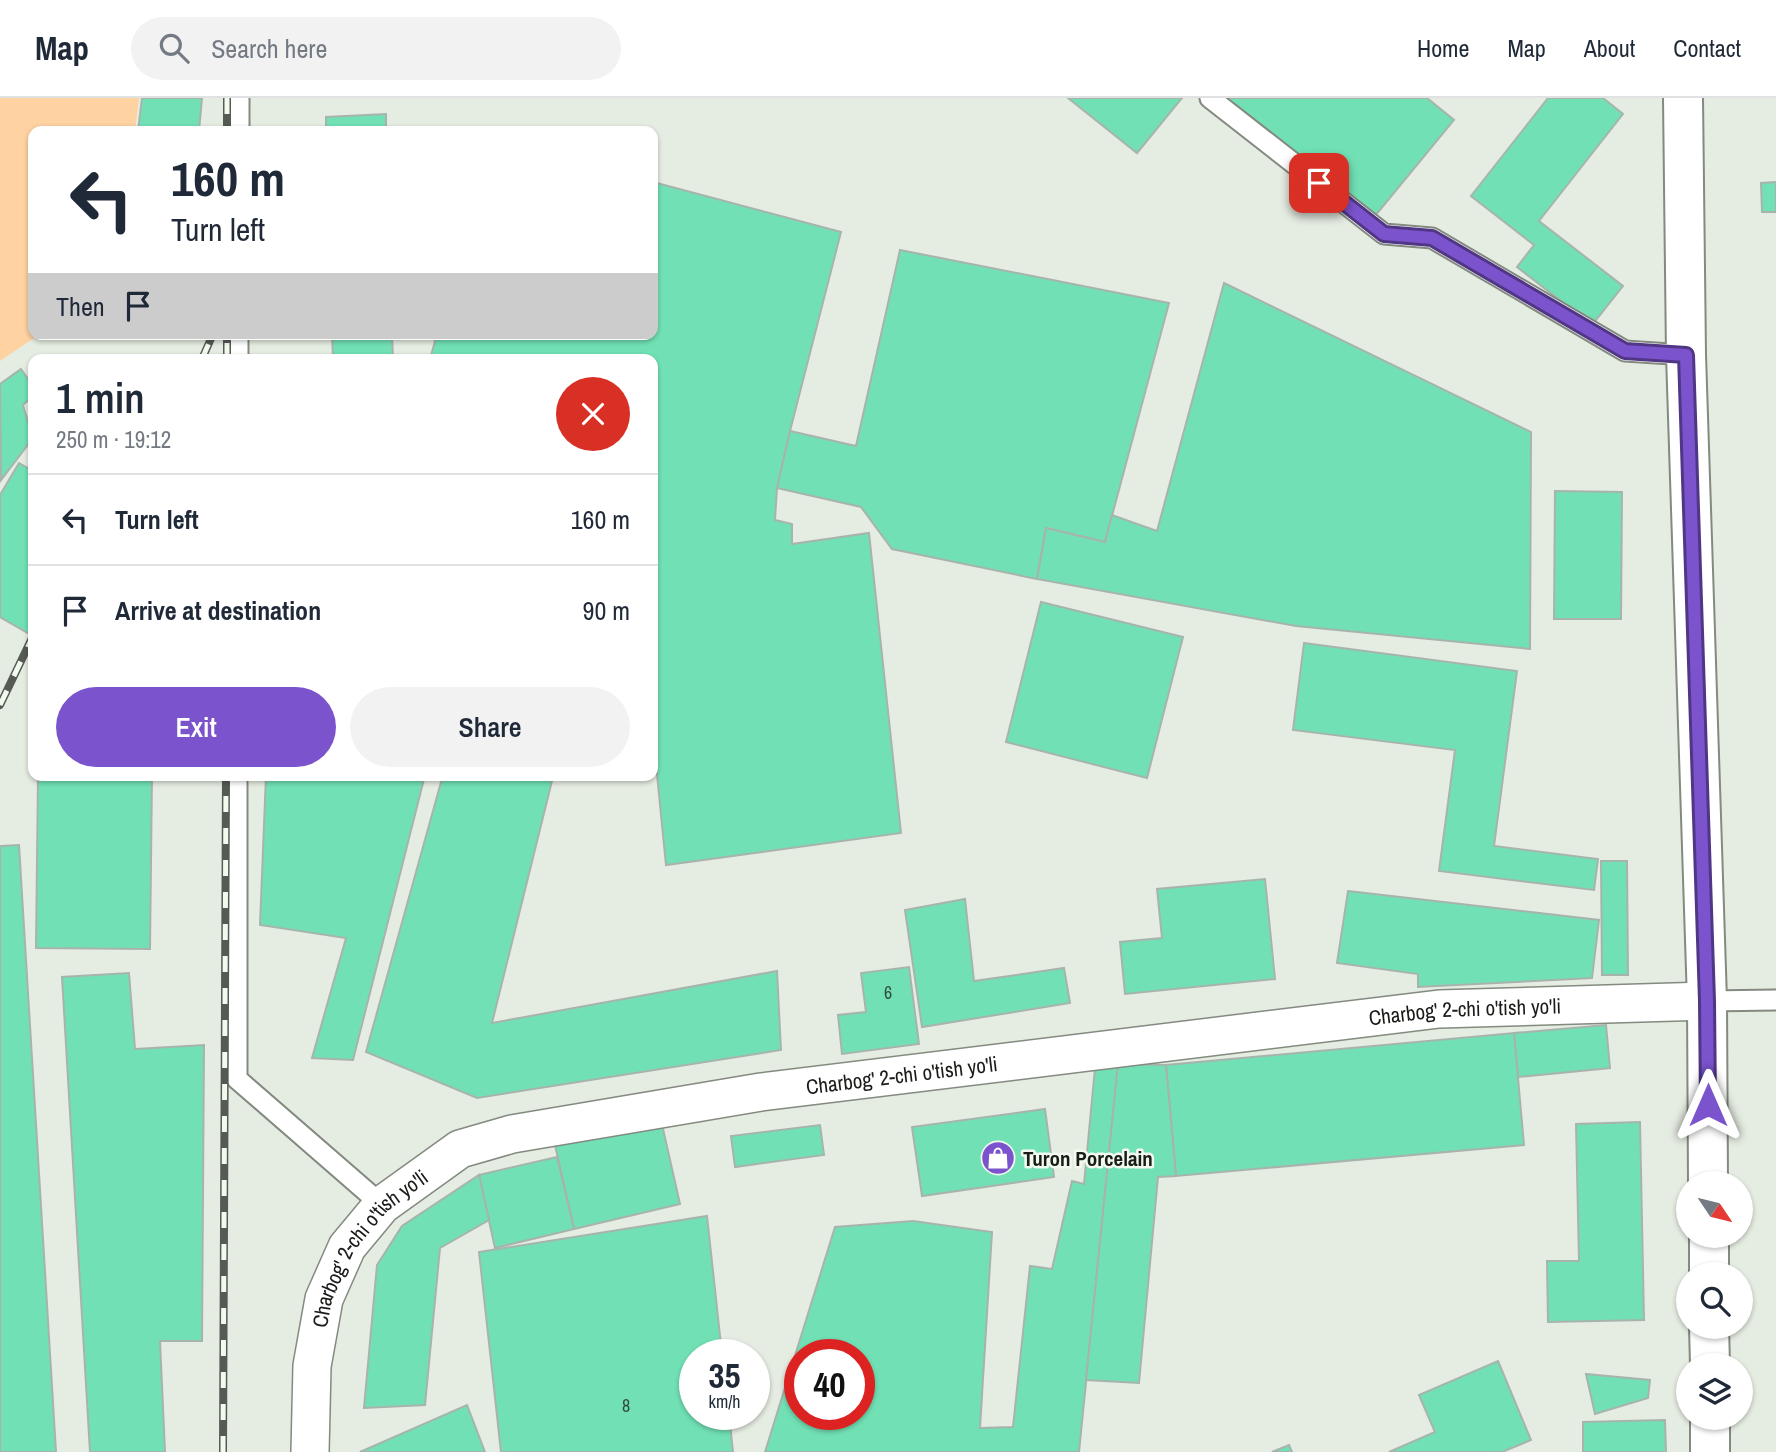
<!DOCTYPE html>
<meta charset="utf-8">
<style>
:root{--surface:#fff;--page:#f2f2f3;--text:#1f2937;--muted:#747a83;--line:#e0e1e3;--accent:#7b53cc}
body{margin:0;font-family:"Archivo Narrow",sans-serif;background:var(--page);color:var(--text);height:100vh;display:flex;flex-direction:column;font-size:26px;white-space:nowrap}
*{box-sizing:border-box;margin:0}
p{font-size:23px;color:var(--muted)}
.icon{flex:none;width:38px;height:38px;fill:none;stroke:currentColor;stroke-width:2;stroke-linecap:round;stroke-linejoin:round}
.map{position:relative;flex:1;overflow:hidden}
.details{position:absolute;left:28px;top:256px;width:630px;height:427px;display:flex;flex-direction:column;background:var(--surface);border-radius:14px;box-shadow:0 2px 5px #0004}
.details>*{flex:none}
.banner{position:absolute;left:28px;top:28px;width:630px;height:214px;border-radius:14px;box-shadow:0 2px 5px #0004;background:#fff;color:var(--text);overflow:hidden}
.needle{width:46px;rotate:125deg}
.controls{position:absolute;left:1676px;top:1073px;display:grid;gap:14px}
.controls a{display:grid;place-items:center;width:77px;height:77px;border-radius:50%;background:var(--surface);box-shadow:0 2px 5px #0004;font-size:35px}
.speed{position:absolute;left:679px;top:1241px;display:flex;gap:14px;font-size:35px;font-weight:700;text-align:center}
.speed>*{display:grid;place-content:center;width:91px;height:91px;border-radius:50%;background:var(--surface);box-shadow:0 2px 5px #0004;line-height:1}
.speed small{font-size:18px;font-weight:400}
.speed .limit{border:10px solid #d22;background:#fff;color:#111}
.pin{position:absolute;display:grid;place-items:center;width:60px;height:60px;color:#fff;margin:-30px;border-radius:14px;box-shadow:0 4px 10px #0006}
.me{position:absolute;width:77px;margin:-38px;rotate:0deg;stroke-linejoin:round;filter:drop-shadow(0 0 5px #0008)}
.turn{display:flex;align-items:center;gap:24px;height:147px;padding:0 28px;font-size:32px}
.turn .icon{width:91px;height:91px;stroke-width:2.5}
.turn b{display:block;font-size:49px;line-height:60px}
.then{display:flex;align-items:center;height:66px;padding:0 28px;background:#0003;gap:14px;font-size:26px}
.round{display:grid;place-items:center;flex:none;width:74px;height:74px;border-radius:37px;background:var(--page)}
.summary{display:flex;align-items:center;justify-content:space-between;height:119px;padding:0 28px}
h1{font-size:42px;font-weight:600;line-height:52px}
.cta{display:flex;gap:14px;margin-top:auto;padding:14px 28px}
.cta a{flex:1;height:80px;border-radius:42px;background:var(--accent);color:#fff;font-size:28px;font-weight:600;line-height:80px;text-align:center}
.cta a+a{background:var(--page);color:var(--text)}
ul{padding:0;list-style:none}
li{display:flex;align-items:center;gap:21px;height:91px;padding:0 28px;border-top:2px solid var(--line)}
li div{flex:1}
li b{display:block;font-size:26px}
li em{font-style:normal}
header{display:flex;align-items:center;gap:42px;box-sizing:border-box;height:98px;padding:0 35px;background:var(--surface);border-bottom:2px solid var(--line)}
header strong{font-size:33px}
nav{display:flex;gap:38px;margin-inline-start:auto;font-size:24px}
.search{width:490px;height:63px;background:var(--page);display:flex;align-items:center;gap:18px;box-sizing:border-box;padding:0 24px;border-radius:38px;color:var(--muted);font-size:26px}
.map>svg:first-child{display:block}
.green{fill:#ffd2a2}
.building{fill:#71e1b5;stroke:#a6b4ad;stroke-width:2;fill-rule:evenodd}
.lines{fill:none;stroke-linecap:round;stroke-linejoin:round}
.service-casing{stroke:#838a7f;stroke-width:23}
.minor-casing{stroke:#838a7f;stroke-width:40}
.tertiary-casing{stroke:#838a7f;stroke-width:42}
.service{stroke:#fff;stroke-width:19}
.minor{stroke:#fff;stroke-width:37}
.tertiary{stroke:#fff;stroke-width:38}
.rail-casing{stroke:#565a54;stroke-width:8}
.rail{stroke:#f2faee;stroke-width:5;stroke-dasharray:16;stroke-linecap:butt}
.route-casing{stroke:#503685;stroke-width:18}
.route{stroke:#7b53cc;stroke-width:12}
.labels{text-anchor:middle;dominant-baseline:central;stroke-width:5;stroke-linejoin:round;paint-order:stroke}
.number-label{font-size:18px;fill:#304d3f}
.street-label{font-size:21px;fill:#1a1c18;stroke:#f2faee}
.poi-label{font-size:21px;font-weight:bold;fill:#1a1c18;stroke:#f2faee;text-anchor:start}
</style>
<header>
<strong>Map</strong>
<div class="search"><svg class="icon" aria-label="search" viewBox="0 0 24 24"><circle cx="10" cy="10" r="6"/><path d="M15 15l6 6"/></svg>Search here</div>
<nav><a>Home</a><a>Map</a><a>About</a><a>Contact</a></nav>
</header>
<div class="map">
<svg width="1776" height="1354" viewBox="0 0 1776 1354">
<rect width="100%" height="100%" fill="#e5ece1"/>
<path class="green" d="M0,0H139L135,33H33V236H40L0,263Z"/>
<g class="building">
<path d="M142,0H202L199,33H138Z"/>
<path d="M1068,0H1182L1137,55Z"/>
<path d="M1219,0H1427L1454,22L1370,124Z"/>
<path d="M1548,0H1603L1623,16L1539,123L1623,188L1592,227L1517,169L1534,147L1471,98Z"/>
<path d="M386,16V33H326V19Z"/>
<path d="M653,84L841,134L790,333L777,390L775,422L792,426V446L869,435L901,735L666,767L655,656H653V261H430L437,236H653Z"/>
<path d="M1776,84V114H1762L1761,85Z"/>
<path d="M900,152L1169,205L1105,444L1046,430L1037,481L892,451L861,409L777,390L790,333L856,348Z"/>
<path d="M1224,185L1531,334L1530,551L1296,528L1037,481L1046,430L1105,444L1112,417L1157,433Z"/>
<path d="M332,236H392L393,261H333Z"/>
<path d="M21,271L33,288V298L23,307L33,340L1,382L0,286Z"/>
<path d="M19,365L33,373V538L0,519V397Z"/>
<path d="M1555,393L1622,394L1621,521H1554Z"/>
<path d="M1041,504L1183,539L1147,680L1006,644Z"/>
<path d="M1304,545L1517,573L1494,748L1598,761L1594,792L1439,773L1455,652L1293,632Z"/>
<path d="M38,677H152L150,851L36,850Z"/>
<path d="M266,677H425L353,962L312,960L346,840L260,827Z"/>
<path d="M443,677H547L553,679L492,925L777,873L781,952L477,1000L366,954Z"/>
<path d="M19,747L56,1354H0V748Z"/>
<path d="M1601,763H1627L1628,877H1602Z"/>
<path d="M1265,781L1275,881L1125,896L1120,844L1162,840L1157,791Z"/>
<path d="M1348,793L1599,822L1592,880L1418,889V876L1337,865Z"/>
<path d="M965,801L974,883L1064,870L1070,905L922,929L905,812Z"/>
<path d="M909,869L919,946L842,956L838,917L866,914L861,875Z"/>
<path d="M129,875L135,951L204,947L202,1243H160L165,1354H90L62,879Z"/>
<path d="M1606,927L1610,970L1518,979L1514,935Z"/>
<path d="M1514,935L1524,1047L1176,1078L1166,967Z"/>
<path d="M1118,966L1079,1354H765L835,1129L913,1123L992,1134L980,1330L1013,1329L1030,1168L1052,1171L1072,1083L1084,1086L1095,970ZM800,1256H859V1316H800Z"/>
<path d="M1118,966L1166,967L1176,1078L1158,1079L1139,1285L1086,1282Z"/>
<path d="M1045,1011L1054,1079L922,1098L912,1029Z"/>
<path d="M661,1022L680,1106L574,1131L555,1047Z"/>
<path d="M1640,1024L1644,1222L1548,1224L1547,1163H1579L1576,1026Z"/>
<path d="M820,1027L824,1057L735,1069L731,1038Z"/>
<path d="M557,1059L574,1131L495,1150L479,1077Z"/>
<path d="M479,1077L489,1122L440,1150L425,1307L364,1310L377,1167L402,1128Z"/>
<path d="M707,1118L722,1256H695V1316H729L733,1354H501L479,1154Z"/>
<path d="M1498,1263L1531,1342L1502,1354H1389L1435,1334L1419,1297Z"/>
<path d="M1586,1276L1650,1282L1648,1300L1595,1316Z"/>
<path d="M467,1307L485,1354H360Z"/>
<path d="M1665,1322L1666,1354H1583V1324Z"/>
<path d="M1289,1347L1292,1354H1272Z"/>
</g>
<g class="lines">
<g class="service-casing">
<g id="service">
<path d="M1210,0L1384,136L1432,140L1625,253L1686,257"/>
<path d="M239,33V0"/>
<path d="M238,261V236"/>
<path d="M237,677V981L382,1107"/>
<path d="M1707,903L1776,902"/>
</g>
</g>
<g class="minor-casing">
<g id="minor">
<path id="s1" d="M310,1354L312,1268L324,1201L347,1149L382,1107L460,1051L512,1036L761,994L1439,911L1707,903"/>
</g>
</g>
<g class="tertiary-casing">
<g id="tertiary">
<path d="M1683,0L1686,257L1707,903L1708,1085"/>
<path d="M1709,1138V1176"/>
<path d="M1709,1228L1710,1267"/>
<path d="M1710,1320V1354"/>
</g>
</g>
<use href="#service" class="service"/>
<use href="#minor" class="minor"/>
<use href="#tertiary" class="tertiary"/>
<g class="rail-casing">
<g id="rail">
<path d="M227,0V33"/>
<path d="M202,261L213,236"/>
<path d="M227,261V236"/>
<path d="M0,607L33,538"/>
<path d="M223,1354L226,677"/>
</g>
</g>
<use href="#rail" class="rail"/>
</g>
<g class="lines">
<g class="route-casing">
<path id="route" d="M1319,85L1384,136L1432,140L1625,253L1686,257L1707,903L1708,1007"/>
</g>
<use href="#route" class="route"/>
</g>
<defs>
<g id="shop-disc" transform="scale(1.75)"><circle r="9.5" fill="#7b53cc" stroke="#f2faee"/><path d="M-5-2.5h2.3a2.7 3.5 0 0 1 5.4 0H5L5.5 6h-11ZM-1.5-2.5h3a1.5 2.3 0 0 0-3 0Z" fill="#fff"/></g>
</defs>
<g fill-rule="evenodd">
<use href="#shop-disc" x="998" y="1060"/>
</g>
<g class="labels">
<g class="number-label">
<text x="888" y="894">6</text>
<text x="626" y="1307">8</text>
</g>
<g class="street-label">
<text stroke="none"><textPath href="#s1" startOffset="1377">Charbog' 2-chi o'tish yo'li</textPath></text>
<text stroke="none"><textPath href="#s1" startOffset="810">Charbog' 2-chi o'tish yo'li</textPath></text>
<text stroke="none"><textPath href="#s1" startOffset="222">Charbog' 2-chi o'tish yo'li</textPath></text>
</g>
<g class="poi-label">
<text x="1023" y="1060">Turon Porcelain</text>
</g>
</g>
</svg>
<div class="controls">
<a><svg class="needle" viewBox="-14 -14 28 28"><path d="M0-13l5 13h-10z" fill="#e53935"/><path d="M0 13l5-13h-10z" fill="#747a83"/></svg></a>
<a><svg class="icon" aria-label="search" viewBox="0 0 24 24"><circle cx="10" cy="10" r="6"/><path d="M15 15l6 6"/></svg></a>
<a><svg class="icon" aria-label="layers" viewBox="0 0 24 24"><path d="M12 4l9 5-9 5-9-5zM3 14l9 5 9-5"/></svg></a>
</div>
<div class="speed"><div>35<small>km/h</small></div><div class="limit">40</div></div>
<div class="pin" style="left:1319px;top:85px;background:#d93025"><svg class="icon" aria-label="arrive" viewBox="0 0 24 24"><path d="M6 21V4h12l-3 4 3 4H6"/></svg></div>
<svg class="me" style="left:1708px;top:1007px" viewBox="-20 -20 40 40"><path d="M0-17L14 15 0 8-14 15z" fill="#7b53cc" stroke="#fff" stroke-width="4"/></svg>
<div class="banner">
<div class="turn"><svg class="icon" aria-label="left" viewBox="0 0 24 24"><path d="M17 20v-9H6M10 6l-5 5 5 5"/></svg><div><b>160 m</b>Turn left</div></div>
<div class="then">Then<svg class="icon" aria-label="arrive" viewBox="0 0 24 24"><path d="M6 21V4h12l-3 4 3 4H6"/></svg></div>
</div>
<section class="details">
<div class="summary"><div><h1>1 min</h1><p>250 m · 19:12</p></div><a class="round" style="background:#d93025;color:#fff"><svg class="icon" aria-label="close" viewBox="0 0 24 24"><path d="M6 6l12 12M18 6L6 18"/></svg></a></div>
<ul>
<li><svg class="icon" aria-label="left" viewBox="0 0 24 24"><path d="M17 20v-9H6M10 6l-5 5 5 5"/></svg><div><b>Turn left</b></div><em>160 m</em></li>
<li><svg class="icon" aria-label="arrive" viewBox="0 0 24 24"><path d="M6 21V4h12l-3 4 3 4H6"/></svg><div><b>Arrive at destination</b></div><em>90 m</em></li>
</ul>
<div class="cta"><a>Exit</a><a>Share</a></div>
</section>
</div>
